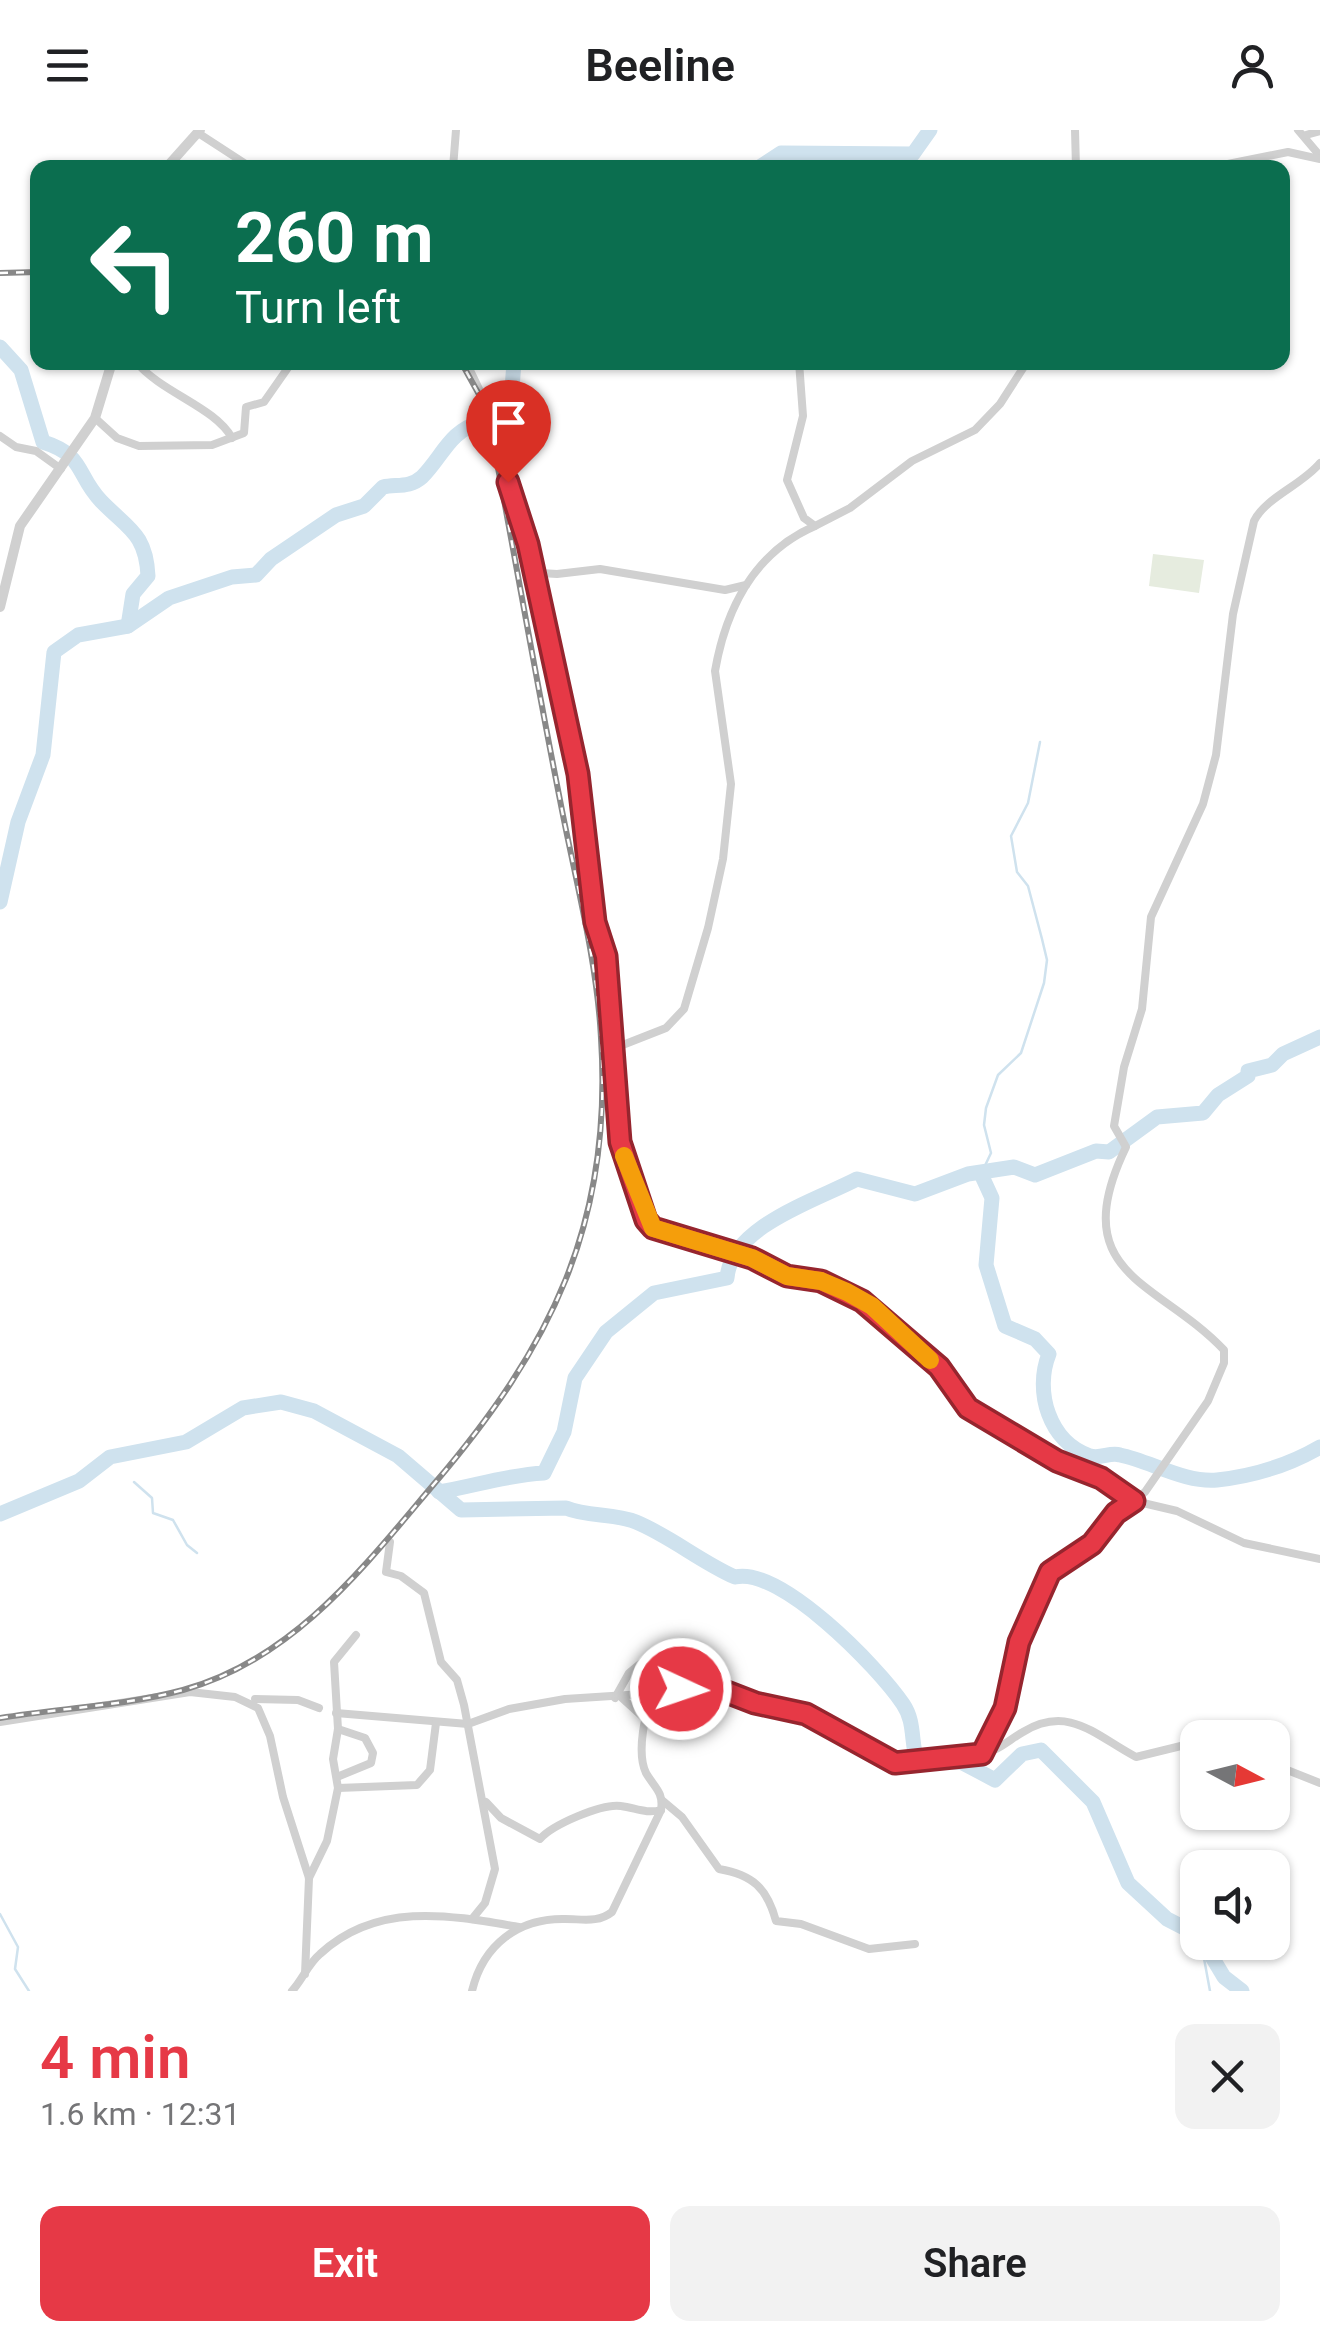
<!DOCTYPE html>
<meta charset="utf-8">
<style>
:root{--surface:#fff;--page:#f2f2f2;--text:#202124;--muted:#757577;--accent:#e63946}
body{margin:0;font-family:Roboto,sans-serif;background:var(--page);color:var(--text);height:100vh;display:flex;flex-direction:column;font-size:38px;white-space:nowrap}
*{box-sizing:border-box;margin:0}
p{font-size:32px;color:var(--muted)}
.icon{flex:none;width:55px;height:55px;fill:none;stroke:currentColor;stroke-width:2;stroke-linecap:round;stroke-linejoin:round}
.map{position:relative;height:1861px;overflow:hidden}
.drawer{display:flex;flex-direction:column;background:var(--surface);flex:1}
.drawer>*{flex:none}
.banner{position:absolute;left:30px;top:30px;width:1260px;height:210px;border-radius:20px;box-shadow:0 2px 8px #0004;background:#0b6e4f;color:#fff;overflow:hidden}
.needle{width:65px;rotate:97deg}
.fabs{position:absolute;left:1180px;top:1590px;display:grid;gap:20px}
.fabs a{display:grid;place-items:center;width:110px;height:110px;border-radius:20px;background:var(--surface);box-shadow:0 2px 8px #0004;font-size:50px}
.pin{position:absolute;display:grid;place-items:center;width:85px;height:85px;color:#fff;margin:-102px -42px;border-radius:50% 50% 50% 0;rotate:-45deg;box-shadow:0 0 10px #0007}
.pin .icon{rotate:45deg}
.me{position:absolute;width:110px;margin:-55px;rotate:93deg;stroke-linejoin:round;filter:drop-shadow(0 0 8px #0008)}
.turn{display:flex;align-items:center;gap:35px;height:210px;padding:0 40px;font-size:45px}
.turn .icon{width:130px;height:130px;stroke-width:2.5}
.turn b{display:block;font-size:70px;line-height:85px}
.round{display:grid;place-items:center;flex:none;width:105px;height:105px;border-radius:20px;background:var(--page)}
.summary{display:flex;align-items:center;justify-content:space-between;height:170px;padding:0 40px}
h1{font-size:60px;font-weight:600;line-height:75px;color:var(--accent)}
.primary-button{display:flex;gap:20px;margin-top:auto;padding:20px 40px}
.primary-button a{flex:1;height:115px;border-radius:20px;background:var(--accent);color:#fff;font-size:40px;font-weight:600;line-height:115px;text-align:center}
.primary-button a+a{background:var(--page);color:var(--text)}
header{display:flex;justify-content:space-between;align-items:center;height:130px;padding:0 40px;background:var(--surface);font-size:45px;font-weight:600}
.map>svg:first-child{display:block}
.green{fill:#e6ecdf}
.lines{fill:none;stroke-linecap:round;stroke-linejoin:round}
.stream{stroke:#cfe2ee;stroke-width:2.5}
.river{stroke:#cfe2ee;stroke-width:15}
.minor{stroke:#d0d0d0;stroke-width:8}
.tertiary{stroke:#d0d0d0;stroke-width:10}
.rail-casing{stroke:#888;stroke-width:6}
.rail{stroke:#fff;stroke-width:2.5;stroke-dasharray:8;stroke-linecap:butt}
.route-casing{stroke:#96252e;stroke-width:25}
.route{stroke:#e63946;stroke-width:18}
.slow{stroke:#f59e0b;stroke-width:18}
</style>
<header><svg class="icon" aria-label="menu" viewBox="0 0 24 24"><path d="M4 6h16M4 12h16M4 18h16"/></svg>Beeline<svg class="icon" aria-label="person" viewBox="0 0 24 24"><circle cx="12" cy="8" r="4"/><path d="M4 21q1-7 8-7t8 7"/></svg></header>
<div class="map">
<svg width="1320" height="1861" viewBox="0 0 1320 1861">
<rect width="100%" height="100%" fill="#fff"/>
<path class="green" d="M1153,424L1204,430L1199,463L1149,456Z"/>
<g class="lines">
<g class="stream">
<path d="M981,1044L991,1023L984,995L986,978L998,945L1021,923L1044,853L1047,830L1042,809L1028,756L1017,742L1011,706L1028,673L1040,612"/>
<path d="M134,1352L152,1368L153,1383L173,1390L187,1415L197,1423"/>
<path d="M0,1784L18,1817L15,1839L29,1861"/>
<path d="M1201,1812L1210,1861"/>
</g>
<g class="river">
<path d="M758,38L781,23L913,24L930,0"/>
<path d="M0,217L21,240L43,312C85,325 76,345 101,371C128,399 146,403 148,446L133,464L128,496"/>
<path d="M499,285L504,282L512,259L514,232"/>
<path d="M0,772L18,692L43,625L54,522L78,505L128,496L169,468L232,447L256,445L271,429L336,385L364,376L383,357C396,354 410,358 422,347C443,326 449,301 481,292"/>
<path d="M981,1044L992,1068L986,1135L1005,1196L1035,1209L1049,1224C1034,1261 1049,1312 1090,1326C1101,1329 1110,1322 1120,1325C1150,1331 1185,1353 1217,1350C1253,1346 1289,1335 1320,1317"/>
<path d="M439,1362C475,1356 507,1345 544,1343L564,1302L575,1248L606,1202L654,1163L727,1148C731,1096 817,1070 857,1049L915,1064L968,1044L1014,1037L1035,1045L1096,1021L1109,1022L1157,987L1203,983L1218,965L1248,946V941L1272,935L1283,924L1320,907"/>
<path d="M0,1384L79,1351L110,1327L186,1312L243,1278L281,1272L314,1281L398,1326L461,1380L566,1378C588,1387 613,1383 636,1392C670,1406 701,1432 735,1447C780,1436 878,1537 903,1574C916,1593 910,1614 918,1633L961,1632L995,1650L1022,1624L1041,1620L1093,1672L1128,1753L1167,1789L1198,1805"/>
<path d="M1203,1812L1224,1847L1242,1861"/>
</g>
<g class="minor">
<path d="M1075,0L1076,38"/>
<path d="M1298,0L1320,26"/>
<path d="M198,3L252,38"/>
<path d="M1306,5L1320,1"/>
<path d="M453,38L456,0"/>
<path d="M1208,38L1288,22L1320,29"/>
<path d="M136,232C162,263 215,277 232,308"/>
<path d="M466,232L492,286L513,379L528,414L553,549L578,644L595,792L606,827L621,1012L646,1091L653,1098L752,1128L787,1146L821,1151L862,1171L939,1237L969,1279L1057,1331L1101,1348L1126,1369L1177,1381L1244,1413L1320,1429"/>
<path d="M799,232L803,286L787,350L804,388L815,396L850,378L912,331L975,300L1000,274L1027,232"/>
<path d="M95,288L117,308L139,316L212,315L244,303L246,277L264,272L292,232"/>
<path d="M0,306L16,317L36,321L61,339"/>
<path d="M532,437L541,443L557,444L600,439L725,460L746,455"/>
<path d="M615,918L666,898L684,879L708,798L723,729L731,654L715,541C726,478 755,422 815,396"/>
<path d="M390,1412L386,1442L401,1446L424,1463L441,1532L457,1550L464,1575L495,1739L485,1773L472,1789"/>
<path d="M621,1567L643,1587"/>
<path d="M615,1568L629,1543L653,1523L685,1530L681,1559"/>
<path d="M255,1569L298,1570L319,1578"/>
<path d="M336,1583L468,1594L509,1579L565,1569L658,1563"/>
<path d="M0,1592L190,1562L235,1567L258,1578L270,1606L283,1667L309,1748L305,1844"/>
<path d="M982,1624C998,1621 1009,1610 1023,1602C1069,1574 1096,1606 1136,1627L1189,1614L1198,1617"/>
<path d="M1272,1634L1320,1653"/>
<path d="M337,1647L371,1633L373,1623L365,1608L338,1599"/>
<path d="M338,1658L417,1655L430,1640L436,1593"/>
<path d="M663,1671L682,1687L719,1739C753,1745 767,1758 776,1791L801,1794L869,1819L915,1814"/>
<path d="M486,1672L501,1688L540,1709C552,1695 602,1673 621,1676C636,1678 646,1684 661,1680"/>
<path d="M309,1748L327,1711L338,1658L333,1629L338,1599L334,1532L356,1505"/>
<path d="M292,1861C303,1849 308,1834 320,1824C377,1771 450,1785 519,1797"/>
<path d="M472,1861C483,1815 518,1788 565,1789C583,1789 598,1793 612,1782L661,1680C664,1662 654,1657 646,1643C637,1624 643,1578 658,1563L717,1557L755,1573L806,1584L895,1633L982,1624L1005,1578L1019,1512L1050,1442L1092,1414L1116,1383L1145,1362L1208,1271L1224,1233V1220C1158,1150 1064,1146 1126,1017L1114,996L1124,937L1142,879L1151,787L1203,674L1216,625L1233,484L1254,391C1266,367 1302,355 1320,333"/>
</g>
<g class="tertiary">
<path d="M166,38L200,0"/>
<path d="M0,477L20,396L95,288L112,232"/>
</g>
<g class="rail-casing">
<g id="rail">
<path d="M0,143L38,142"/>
<path d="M0,1588C60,1578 124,1576 183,1560C294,1529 363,1438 434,1354C551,1217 613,1093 601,908C597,829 575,749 560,670C537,554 517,438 495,322L481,268L461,232"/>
</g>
</g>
<use href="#rail" class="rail"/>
</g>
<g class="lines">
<g class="route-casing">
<path id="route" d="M508,352L528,414L578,644L595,792L606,826L620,1012L646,1090L653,1098L752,1128L787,1146L821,1151L862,1171L939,1237L968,1278L1057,1331L1101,1348L1134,1371L1116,1383L1092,1414L1050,1442L1019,1512L1005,1578L982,1624L895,1633L806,1584L755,1573L711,1556L681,1559"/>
</g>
<use href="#route" class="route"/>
<path class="slow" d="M624,1026L653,1098L752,1128L787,1146L821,1151L847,1162L872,1176L930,1230"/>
</g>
</svg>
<div class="fabs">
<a><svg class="needle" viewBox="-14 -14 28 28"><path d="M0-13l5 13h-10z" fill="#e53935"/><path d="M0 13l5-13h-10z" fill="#757577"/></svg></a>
<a><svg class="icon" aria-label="sound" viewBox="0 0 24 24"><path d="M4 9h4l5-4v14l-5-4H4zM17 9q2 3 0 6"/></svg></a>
</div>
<div class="pin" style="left:508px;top:352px;background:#d93025"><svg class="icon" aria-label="arrive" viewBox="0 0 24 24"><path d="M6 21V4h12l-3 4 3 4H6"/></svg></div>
<svg class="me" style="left:681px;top:1559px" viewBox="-20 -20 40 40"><circle r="17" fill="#e63946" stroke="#fff" stroke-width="3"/><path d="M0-11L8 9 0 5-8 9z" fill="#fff"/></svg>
<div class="banner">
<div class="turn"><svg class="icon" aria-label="left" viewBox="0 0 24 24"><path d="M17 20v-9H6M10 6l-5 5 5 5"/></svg><div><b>260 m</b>Turn left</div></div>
</div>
</div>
<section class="drawer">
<div class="summary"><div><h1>4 min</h1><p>1.6 km · 12:31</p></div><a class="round"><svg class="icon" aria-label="close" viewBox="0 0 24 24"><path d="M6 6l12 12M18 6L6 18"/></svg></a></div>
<div class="primary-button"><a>Exit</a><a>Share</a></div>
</section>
